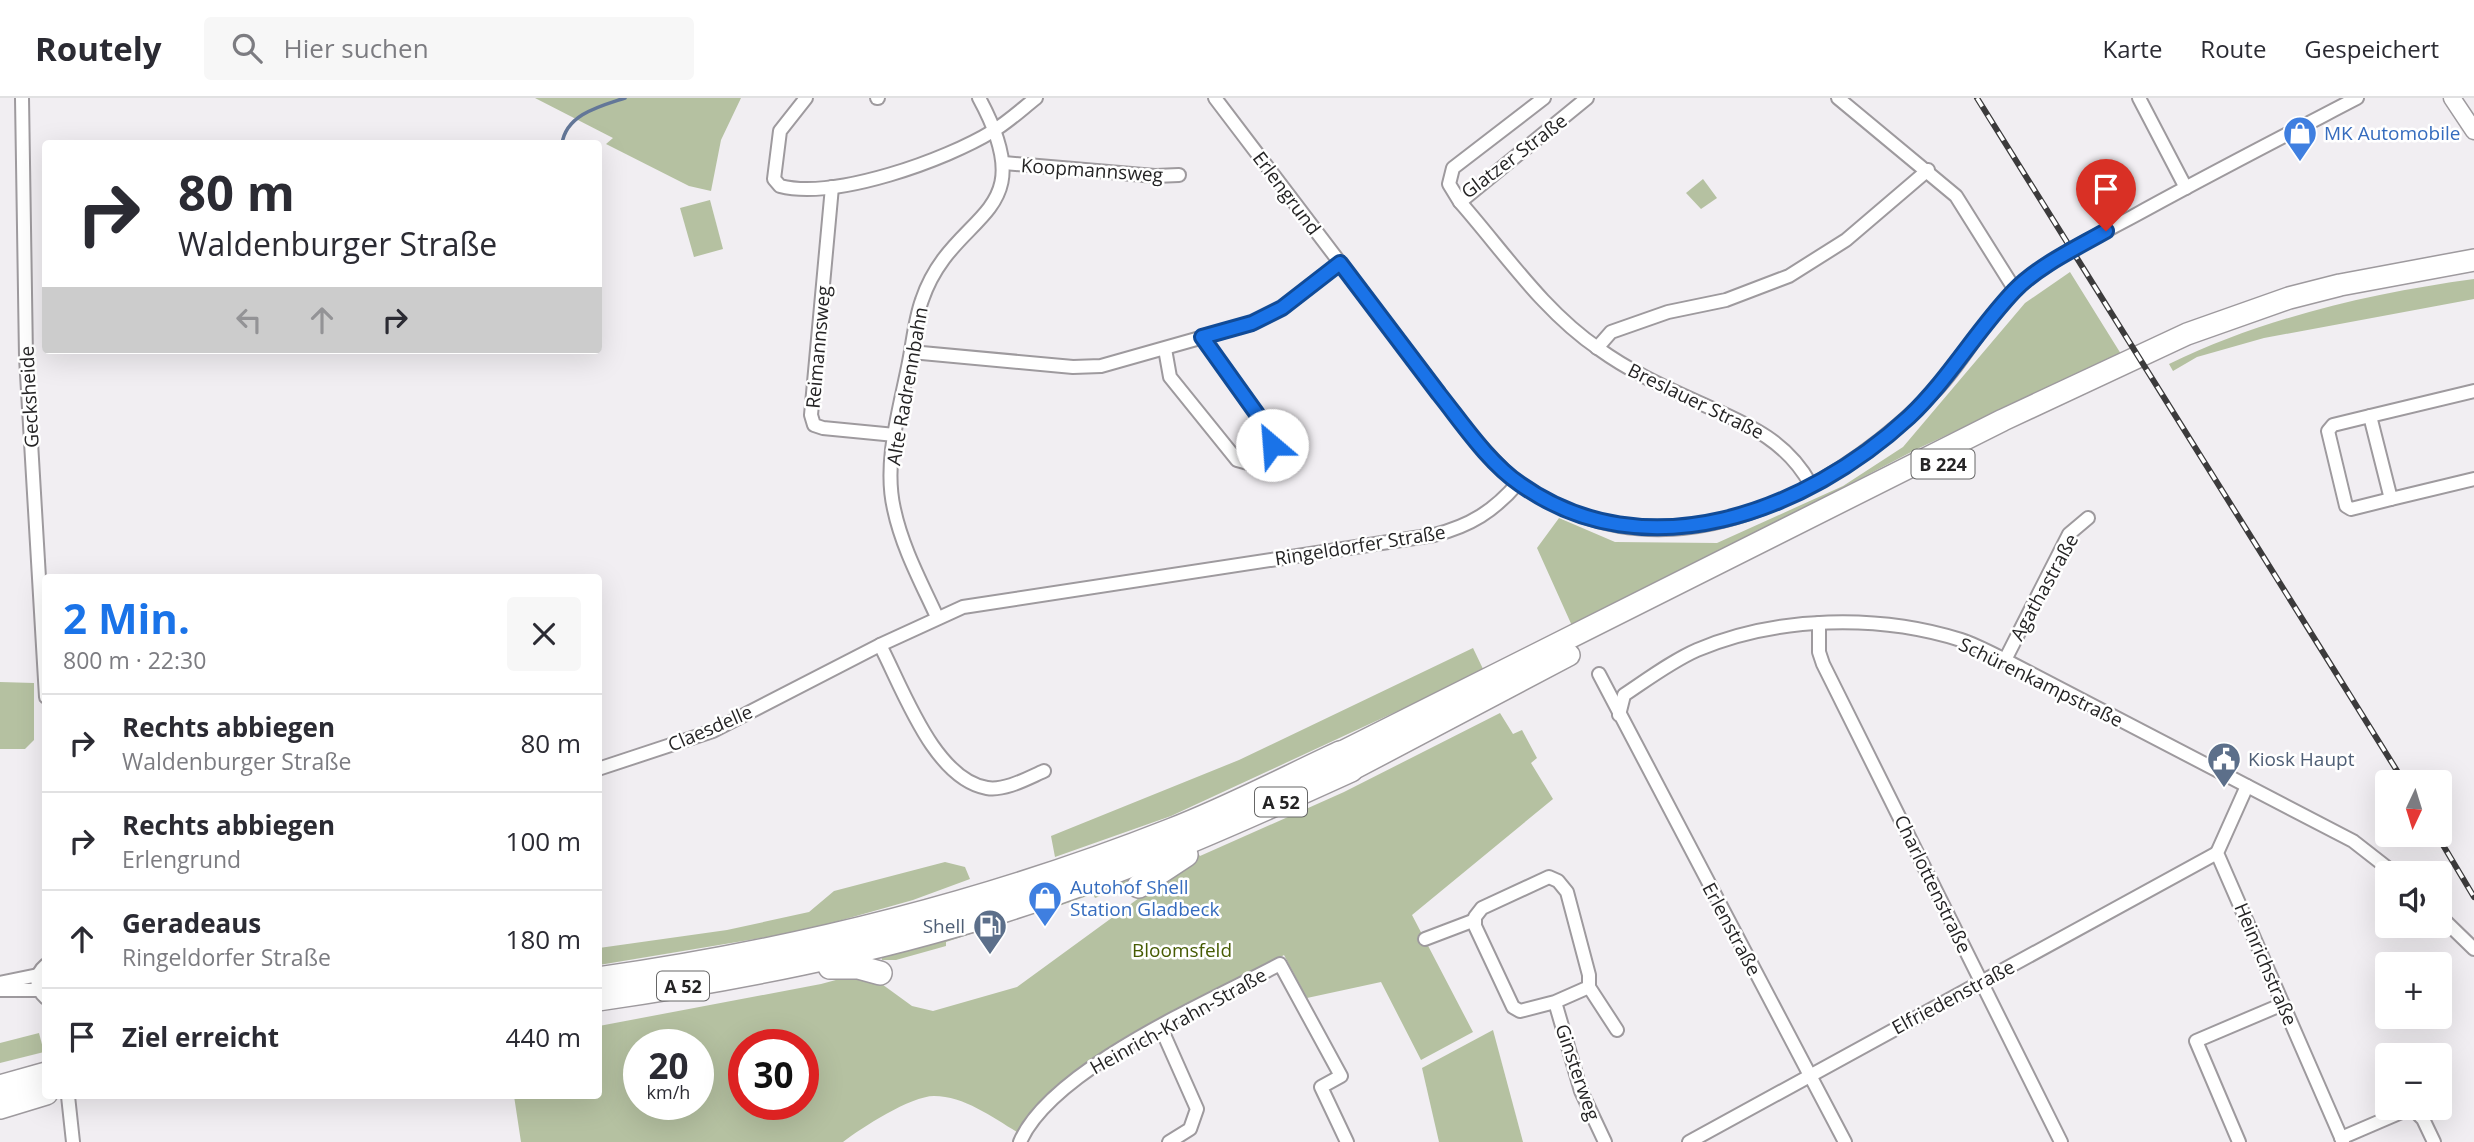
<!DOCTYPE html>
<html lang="de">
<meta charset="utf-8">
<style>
:root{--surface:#fff;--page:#f7f7f7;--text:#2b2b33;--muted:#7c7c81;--line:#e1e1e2;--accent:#1a73e8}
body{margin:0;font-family:"Open Sans",sans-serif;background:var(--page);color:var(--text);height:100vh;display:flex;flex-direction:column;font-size:26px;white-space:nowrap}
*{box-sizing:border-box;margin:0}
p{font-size:23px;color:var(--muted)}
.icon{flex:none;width:38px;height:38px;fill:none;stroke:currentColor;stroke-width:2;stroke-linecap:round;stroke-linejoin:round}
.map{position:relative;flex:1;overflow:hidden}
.panel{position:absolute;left:42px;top:476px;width:560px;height:525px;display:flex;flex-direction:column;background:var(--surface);border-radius:7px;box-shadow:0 7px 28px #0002}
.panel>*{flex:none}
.banner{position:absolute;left:42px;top:42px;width:560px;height:214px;border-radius:7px;box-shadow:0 7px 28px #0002;background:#fff;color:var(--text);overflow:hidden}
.needle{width:46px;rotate:184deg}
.buttons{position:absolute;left:2375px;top:672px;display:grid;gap:14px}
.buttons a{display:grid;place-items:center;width:77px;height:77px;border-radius:7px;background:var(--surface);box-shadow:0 7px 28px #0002;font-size:35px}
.speed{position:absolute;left:623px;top:931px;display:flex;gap:14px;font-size:35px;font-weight:700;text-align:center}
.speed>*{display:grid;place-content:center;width:91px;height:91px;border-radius:50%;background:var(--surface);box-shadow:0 7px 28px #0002;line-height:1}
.speed small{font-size:18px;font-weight:400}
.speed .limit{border:10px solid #d22;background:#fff;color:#111}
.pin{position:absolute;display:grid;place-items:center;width:60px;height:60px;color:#fff;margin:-72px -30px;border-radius:50% 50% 50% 0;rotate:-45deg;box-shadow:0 0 7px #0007}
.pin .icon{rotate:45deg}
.me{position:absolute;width:77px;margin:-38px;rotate:333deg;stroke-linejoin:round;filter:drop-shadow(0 0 5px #0008)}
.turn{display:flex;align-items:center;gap:24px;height:147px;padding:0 21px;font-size:32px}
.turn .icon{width:91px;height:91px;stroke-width:2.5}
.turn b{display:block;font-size:49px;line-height:60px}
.lanes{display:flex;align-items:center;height:66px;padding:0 21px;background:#0003;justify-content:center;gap:35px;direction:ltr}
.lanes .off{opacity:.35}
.round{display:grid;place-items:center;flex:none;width:74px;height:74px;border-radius:7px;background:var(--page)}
.summary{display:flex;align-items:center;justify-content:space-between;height:119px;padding:0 21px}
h1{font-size:42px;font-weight:700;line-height:52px;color:var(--accent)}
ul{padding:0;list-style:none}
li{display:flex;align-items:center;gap:21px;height:98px;padding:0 21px;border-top:2px solid var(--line)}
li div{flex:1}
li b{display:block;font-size:26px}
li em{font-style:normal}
header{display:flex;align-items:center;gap:42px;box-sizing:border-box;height:98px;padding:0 35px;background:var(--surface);border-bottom:2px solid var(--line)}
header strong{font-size:33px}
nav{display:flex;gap:38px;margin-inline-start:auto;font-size:24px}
.search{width:490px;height:63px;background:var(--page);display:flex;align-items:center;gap:18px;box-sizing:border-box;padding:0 24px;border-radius:7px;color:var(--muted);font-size:26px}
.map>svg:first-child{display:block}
.green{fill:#b5c1a1;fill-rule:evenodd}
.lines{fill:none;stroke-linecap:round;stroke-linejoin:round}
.stream{stroke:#637798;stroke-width:3.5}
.minor-casing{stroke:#9e9a9e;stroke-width:16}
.tertiary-casing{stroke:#9e9a9e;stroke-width:19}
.trunk-casing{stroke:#9e9a9e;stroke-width:24}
.motorway-casing{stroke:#9e9a9e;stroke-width:26}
.minor{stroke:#fff;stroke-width:12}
.tertiary{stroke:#fff;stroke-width:16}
.trunk{stroke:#fff;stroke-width:21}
.motorway{stroke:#fff;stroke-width:23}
.rail-casing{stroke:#3c3b3c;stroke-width:6}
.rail{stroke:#fff;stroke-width:3.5;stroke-dasharray:10;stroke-linecap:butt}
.route-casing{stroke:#114b97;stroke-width:18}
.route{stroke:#1a73e8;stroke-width:12}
.labels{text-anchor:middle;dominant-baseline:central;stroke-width:5;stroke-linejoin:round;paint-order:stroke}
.shield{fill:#fff;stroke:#666;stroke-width:2}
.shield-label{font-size:18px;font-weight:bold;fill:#252425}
.shop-label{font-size:19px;fill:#366cbe;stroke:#fff;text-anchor:start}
.street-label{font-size:19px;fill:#252425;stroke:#fff}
.service-label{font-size:19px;fill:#4e5e75;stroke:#fff;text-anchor:start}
.park-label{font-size:19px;fill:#465b03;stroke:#fff}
</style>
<header>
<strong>Routely</strong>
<div class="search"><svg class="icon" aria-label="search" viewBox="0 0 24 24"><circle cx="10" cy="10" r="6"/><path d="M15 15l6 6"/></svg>Hier suchen</div>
<nav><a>Karte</a><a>Route</a><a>Gespeichert</a></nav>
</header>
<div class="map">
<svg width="2474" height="1044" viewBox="0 0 2474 1044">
<rect width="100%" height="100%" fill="#f1eef2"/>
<g class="green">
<path d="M535,0H741L721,42L711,93L689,88L606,46L613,40Z"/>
<path d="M1703,81L1717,100L1701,111L1686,95Z"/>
<path d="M710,102L723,151L694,159L680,110Z"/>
<path d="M2070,174L2121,256L1917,351L1573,530L1537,450L1559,420L1615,444L1717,445L1843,388L1903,349L2025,205Z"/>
<path d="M2474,181V201L2264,240L2197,259L2173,273L2169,266C2263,220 2371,195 2474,181Z"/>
<path d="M1473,550L1484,573L1171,718L1055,759L1051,738L1239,662Z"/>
<path d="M0,584L34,585V642L25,651H0Z"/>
<path d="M1500,615L1513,636L1522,632L1537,660L1531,665L1553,701L1412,817L1473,934L1421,962L1381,884L1307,900L1284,857L1082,970L1052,993L1017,1034C992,1019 964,998 934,998C911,998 861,1030 843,1044H521L514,998H598L599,928L821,886L858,876L879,884L912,908L933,913L1017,889L1139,800L1196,753L1200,758L1344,694ZM639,947H698V1006H639ZM744,947H803V1006H744Z"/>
<path d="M945,764L965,769L970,781L913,802L803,833L599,867V850L727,832L809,814L834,793Z"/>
<path d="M1146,772L1138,784L1095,800L1093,796L1056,809L1057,813L1043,817L1041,813L946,844V848L896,862H882L881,857Z"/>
<path d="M1493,932L1523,1044H1439L1422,970Z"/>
<path d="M39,935L44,954L0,965V945Z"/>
</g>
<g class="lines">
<path class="stream" d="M562,46C566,16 601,8 625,0"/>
<g class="minor-casing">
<g id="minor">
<path d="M22,0L26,259L46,599"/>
<path d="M806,0L780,33L774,81L780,88C835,102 946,62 993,33C1008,24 1022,11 1036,0"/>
<path d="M877,0H878"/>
<path d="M1215,0L1470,336C1485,352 1501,371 1518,385C1536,399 1559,409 1579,417C1709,465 1846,382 1936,292C1965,262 1984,221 2015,192C2047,161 2093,140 2132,119C2206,78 2282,39 2357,0"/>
<path d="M1544,0L1453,70L1449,86L1460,104C1504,154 1543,213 1599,251C1628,272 1660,287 1693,302C1741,324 1784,338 1811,387"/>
<path d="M1838,0L1956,98L2015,192"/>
<path d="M2139,0L2186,90"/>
<path d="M1004,65L1155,78L1179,77"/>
<path d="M832,89L811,317L814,327L823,330L895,337"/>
<path d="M1460,104L1587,0"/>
<path d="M1597,250L1611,234L1668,214L1726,202L1789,178L1846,142L1928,72"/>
<path d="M1165,251L1170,279L1237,362L1248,365L1272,347V337L1202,239"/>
<path d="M911,254L1073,269L1101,268L1253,225L1282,210L1340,165"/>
<path d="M2474,293L2370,318L2391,401L2474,381"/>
<path d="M2370,318L2333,327L2328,333L2346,408L2351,411L2391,401"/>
<path d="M937,519C921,484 902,449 894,411C883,364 900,311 909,264C913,244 915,221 922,202C953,110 1046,123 979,0"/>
<path d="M1819,525V554L1823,566L2061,1044"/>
<path d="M880,547C903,591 934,681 987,690C1005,693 1028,680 1044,673"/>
<path d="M2005,562L2069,436L2088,420"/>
<path d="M1599,576L1845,1044"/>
<path d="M1619,617L1624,597C1648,581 1672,563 1697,552C1777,518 1879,516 1961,542C1976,547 1991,555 2005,562L2353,743L2394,775"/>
<path d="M598,671L713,633L880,547L963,509L1434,437C1470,428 1494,413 1518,385"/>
<path d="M2247,688L2217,755L2343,1044"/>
<path d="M2440,818L2474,851"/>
<path d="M1425,841L1475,822"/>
<path d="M46,867C34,877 35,890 46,900"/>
<path d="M0,885L38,877"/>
<path d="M1589,889L1617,932"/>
<path d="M0,892H39"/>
<path d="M1555,904L1589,889V877L1567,794L1558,783L1549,779L1482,810L1475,819V828L1513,909L1520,913L1555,904L1581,993L1605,1044"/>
<path d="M1161,930L1197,1011L1190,1031L1169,1044"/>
<path d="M68,998L73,1044"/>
<path d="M2341,1040L2404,1013H2415L2423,1021L2434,1044"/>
<path d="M1020,1044C1051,971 1211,903 1280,866L1341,978L1321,989L1347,1044"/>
<path d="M1689,1044L2217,755"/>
<path d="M2239,1044L2196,943L2283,906"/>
</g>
</g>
<g class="tertiary-casing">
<path id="tertiary" d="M2452,0L2474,33"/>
</g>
<g class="trunk-casing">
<g id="trunk">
<path d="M1340,655L2003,322L2187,236L2289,200L2340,187L2474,162"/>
<path d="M1351,672L1569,557"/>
</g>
</g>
<g class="motorway-casing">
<g id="motorway">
<path d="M1139,788L1186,757"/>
<path d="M830,869H858L880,875"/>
<path d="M598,881C795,853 987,805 1172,732C1229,710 1284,681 1340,655"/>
<path d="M598,901C735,881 870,855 1002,813C1122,775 1237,724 1351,672"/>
<path d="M0,989L46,976"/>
<path d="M0,1009L46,995"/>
</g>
</g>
<use href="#minor" class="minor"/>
<use href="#tertiary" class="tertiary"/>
<use href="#trunk" class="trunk"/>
<use href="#motorway" class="motorway"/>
<g class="rail-casing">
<g id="rail">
<path d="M1977,0L2404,684"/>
<path d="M2437,737L2474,799"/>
</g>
</g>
<use href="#rail" class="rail"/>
</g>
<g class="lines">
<g class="route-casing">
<path id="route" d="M1272,347V337L1202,239L1252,225L1282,210L1340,165C1373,209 1406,252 1439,296C1463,326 1488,364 1520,386C1645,475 1806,414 1909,319C1949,281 1976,233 2014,193C2038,168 2076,150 2106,133"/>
</g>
<use href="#route" class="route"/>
</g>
<defs>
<g id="shop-pin" transform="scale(1.75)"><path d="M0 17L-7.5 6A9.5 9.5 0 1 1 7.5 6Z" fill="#3f7fe0" stroke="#fff"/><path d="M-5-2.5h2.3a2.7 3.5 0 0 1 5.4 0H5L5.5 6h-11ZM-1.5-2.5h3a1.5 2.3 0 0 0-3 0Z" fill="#fff"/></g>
<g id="civic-pin" transform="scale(1.75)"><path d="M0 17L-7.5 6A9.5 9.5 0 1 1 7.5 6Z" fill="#5c6f8a" stroke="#fff"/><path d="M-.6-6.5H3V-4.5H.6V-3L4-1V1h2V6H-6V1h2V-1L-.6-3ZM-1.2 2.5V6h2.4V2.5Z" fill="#fff"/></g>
<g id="fuel-pin" transform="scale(1.75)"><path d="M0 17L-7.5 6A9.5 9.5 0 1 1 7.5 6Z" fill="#5c6f8a" stroke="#fff"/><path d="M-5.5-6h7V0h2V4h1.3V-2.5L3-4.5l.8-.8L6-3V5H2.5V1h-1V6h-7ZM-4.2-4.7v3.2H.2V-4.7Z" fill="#fff"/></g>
</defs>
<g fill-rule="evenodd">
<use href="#shop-pin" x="2300" y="35"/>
<use href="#civic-pin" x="2224" y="661"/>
<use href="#shop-pin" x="1045" y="800"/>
<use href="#fuel-pin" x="990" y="828"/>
</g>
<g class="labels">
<g class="shield">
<rect x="1911.5" y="351.5" width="63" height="29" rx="5"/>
<rect x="1255" y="689.5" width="52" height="29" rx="5"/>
<rect x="657" y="873.5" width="52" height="29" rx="5"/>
</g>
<g class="shield-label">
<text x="1943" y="366">B 224</text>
<text x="1281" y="704">A 52</text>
<text x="683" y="888">A 52</text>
</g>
<g class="shop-label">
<text x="2324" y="35">MK Automobile</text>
<text x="1070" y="789">Autohof Shell<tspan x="1070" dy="22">Station Gladbeck</tspan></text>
</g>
<g class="street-label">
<text transform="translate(1514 58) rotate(-37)">Glatzer Straße</text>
<text transform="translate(1092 72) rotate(4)">Koopmannsweg</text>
<text transform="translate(1287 95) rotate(53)">Erlengrund</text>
<text transform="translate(818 249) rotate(-85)">Reimannsweg</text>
<text transform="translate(907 288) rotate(-80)">Alte Radrennbahn</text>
<text transform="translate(29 299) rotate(-93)">Gecksheide</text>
<text transform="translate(1696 303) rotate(26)">Breslauer Straße</text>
<text transform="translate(1360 447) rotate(-9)">Ringeldorfer Straße</text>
<text transform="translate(2044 489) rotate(-61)">Agathastraße</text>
<text transform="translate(2041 584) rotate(26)">Schürenkampstraße</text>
<text transform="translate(710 630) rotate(-23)">Claesdelle</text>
<text transform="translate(1933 786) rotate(64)">Charlottenstraße</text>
<text transform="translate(1732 831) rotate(62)">Erlenstraße</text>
<text transform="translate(2266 866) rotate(67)">Heinrichstraße</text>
<text transform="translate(1953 899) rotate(-28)">Elfriedenstraße</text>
<text transform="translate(1178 923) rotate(-29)">Heinrich-Krahn-Straße</text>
<text transform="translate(1578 974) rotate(71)">Ginsterweg</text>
</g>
<g class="service-label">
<text x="2248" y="661">Kiosk Haupt</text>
<text x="965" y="828" text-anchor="end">Shell</text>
</g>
<g class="park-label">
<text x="1182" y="852">Bloomsfeld</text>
</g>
</g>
</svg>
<div class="buttons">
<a><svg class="needle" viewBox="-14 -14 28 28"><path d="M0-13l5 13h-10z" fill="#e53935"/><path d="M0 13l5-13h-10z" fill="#7c7c81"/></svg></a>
<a><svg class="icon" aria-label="sound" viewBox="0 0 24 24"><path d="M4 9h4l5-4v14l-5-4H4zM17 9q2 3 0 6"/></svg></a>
<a>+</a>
<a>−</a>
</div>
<div class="speed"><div>20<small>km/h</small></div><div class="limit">30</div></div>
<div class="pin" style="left:2106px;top:133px;background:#d93025"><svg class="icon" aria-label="arrive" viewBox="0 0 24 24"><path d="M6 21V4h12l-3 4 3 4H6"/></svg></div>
<svg class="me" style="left:1272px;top:347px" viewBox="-20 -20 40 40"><circle r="19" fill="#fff"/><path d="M0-13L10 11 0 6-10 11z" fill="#1a73e8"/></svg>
<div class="banner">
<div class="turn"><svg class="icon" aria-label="right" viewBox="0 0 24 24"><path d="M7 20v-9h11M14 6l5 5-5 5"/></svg><div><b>80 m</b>Waldenburger Straße</div></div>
<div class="lanes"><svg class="icon off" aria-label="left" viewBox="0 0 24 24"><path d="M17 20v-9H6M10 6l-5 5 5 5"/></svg><svg class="icon off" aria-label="ahead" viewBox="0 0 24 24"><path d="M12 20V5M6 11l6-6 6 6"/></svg><svg class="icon" aria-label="right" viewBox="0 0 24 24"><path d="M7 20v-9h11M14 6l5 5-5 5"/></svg></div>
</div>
<section class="panel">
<div class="summary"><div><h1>2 Min.</h1><p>800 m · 22:30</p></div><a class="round"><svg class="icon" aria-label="close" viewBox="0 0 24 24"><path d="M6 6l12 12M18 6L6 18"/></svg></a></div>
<ul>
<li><svg class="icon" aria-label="right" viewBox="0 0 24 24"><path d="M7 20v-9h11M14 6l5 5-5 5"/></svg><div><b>Rechts abbiegen</b><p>Waldenburger Straße</p></div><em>80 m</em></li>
<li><svg class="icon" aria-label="right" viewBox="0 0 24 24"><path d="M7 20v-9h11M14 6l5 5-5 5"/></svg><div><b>Rechts abbiegen</b><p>Erlengrund</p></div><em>100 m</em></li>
<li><svg class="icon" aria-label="ahead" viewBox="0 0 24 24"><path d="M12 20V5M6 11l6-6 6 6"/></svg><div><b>Geradeaus</b><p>Ringeldorfer Straße</p></div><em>180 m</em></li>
<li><svg class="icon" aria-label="arrive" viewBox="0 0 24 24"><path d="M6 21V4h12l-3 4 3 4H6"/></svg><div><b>Ziel erreicht</b></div><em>440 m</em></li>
</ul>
</section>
</div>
